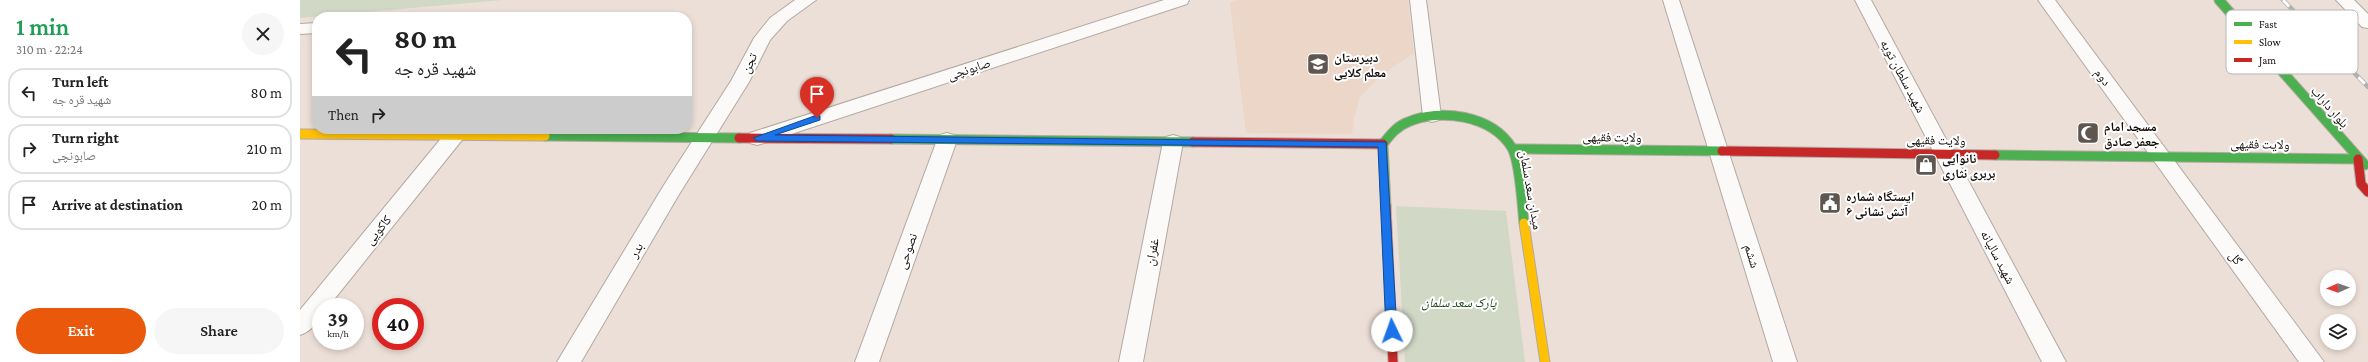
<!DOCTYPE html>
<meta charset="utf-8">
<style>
:root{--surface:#fff;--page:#f6f6f6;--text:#222;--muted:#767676;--line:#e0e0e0;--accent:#ea580c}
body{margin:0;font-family:"Crimson Pro","Noto Naskh Arabic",serif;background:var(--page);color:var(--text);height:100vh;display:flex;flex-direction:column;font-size:15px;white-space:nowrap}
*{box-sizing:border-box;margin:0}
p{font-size:13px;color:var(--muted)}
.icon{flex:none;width:22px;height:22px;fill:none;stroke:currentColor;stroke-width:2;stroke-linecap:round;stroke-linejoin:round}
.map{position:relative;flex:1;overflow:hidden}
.drawer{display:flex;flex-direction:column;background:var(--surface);width:300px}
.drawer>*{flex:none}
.guide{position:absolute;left:12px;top:12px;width:380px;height:122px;border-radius:16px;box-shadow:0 2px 6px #0003;background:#fff;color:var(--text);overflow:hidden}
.needle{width:26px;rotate:268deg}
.controls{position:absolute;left:2020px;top:270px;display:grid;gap:8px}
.controls a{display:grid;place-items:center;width:36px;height:36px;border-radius:50%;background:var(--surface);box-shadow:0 2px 6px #0003;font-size:20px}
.speed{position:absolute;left:12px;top:298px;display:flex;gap:8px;font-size:20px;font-weight:700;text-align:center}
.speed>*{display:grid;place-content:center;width:52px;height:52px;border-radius:50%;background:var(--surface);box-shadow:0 2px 6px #0003;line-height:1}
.speed small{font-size:10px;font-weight:400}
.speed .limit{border:6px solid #d22;background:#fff;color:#111}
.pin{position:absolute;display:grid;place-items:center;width:34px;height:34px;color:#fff;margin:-41px -17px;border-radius:50% 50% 50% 0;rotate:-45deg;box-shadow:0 0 4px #0007}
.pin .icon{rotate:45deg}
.me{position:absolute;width:44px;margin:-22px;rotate:357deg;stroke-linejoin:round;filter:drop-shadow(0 0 3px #0008)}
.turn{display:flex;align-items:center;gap:14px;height:84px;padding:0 16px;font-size:18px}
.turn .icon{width:52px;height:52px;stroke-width:2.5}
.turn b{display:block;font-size:28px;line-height:34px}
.then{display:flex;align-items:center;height:38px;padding:0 16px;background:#0003;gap:8px;font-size:15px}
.round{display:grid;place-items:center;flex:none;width:42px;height:42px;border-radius:21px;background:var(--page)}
.head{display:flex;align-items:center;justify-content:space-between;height:68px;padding:0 16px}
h1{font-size:24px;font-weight:600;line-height:30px;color:#1e9e55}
.cta{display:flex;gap:8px;margin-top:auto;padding:8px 16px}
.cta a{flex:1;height:46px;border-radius:24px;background:var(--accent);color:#fff;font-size:16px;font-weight:600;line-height:46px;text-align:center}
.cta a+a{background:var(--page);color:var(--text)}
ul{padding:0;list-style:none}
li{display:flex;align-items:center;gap:12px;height:50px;margin:0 8px 6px;padding:0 8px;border:2px solid var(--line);border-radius:16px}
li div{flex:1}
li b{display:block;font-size:15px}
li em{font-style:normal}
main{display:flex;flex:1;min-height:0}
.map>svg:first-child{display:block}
.built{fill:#ebd6c7}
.green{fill:#d1d8c6}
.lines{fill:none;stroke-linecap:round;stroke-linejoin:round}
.street-casing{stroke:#b2a9a3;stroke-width:2}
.fast-casing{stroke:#b2a9a3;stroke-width:11}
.slow-casing{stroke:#b2a9a3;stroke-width:11}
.jam-casing{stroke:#b2a9a3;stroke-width:11}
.street{fill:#fcfaf9;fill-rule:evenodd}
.fast{stroke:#4caf50;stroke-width:9}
.slow{stroke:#ffc107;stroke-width:9}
.jam{stroke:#c62828;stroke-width:9}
.rail-casing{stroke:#b3b0af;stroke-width:4.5}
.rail{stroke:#fff;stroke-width:3;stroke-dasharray:9;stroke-linecap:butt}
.route{fill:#1a73e8;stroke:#114b97}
.labels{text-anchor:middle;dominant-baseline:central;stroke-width:4;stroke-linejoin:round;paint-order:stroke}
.poi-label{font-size:13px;font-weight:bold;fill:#130c08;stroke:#fff;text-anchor:start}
.street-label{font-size:13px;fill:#130c08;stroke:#fff}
.park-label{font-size:13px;font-style:italic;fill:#194415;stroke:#fff}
.key{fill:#fff;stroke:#b8b6b5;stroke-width:1}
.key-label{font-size:11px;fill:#130c08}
</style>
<main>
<section class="drawer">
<div class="head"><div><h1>1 min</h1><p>310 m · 22:24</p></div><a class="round"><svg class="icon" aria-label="close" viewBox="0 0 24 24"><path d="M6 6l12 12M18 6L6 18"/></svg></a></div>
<ul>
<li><svg class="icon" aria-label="left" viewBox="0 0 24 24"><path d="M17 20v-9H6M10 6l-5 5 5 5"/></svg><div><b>Turn left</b><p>شهید قره جه</p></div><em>80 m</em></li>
<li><svg class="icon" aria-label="right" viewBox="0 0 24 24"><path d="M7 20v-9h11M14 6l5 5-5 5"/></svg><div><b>Turn right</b><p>صابونچی</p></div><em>210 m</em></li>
<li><svg class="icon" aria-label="arrive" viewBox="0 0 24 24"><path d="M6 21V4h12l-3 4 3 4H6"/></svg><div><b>Arrive at destination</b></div><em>20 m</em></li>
</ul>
<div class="cta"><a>Exit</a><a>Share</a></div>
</section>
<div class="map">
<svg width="2068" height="362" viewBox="0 0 2068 362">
<rect width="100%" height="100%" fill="#ecdfd7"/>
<path class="built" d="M938,0H1108L1114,53L1081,75L1060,97L1054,118L1052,134L946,133L930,3Z"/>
<g class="green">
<path d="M0,0H202L0,18Z"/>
<path d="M1096,206L1206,211L1225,362H1105Z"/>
</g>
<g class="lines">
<g class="street-casing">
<g id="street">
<path d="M495,0H516L487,21L470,40L449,82L378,196L281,362H257L364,185L431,81L454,38L470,18Z"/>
<path d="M864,0H889L887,4L464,143L457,145L450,143L447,138L450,133Z"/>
<path d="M1110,0H1126L1141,116L1139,120L1132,122L1125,120L1123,116Z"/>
<path d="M1363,0H1379L1497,362H1473Z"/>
<path d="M1555,0H1571L1766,362H1742Z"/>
<path d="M1738,0H1755L2024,362H1999Z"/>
<path d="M2036,0H2054L2068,14V28L2062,27Z"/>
<path d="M17,23V33L0,34V24Z"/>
<path d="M157,129L162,130L165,135L162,140L28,307H21C21,320 12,331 0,335V310L148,130Z"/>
<path d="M647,133L654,135L657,140L579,362H555L637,140L640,135Z"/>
<path d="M873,135L880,137L883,142L843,362H819L863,142L866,137Z"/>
</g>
</g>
<g class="fast-casing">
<g id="fast">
<path d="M1919,0L2065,165"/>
<path d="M245,136L439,138"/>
<path d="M591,139L893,142"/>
<path d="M1213,149L1422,151"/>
<path d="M1695,155L2058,159"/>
<path d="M1086,206L1083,144C1090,135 1097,126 1108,122C1140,108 1192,115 1212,148C1220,162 1222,205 1224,223"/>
</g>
</g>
<g class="slow-casing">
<g id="slow">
<path d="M0,134L245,136"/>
<path d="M1224,223L1245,362"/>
</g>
</g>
<g class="jam-casing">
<g id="jam">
<path d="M439,138L591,139"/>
<path d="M893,142L1083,144"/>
<path d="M1422,151L1695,155"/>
<path d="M2058,159L2061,184L2068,192"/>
<path d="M1086,206L1093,362"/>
</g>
</g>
<use href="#street" class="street"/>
<use href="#fast" class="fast"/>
<use href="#slow" class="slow"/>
<use href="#jam" class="jam"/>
<g class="rail-casing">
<path id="rail" d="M1983,0L2068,87"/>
</g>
<use href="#rail" class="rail"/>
</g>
<path class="route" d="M517,115L520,116V120L475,135L1086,142L1097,331L1092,335L1086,331L1078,147L457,141L453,138Z"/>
<defs>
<g id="school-square" transform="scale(1.15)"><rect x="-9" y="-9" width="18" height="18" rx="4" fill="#5f5650" stroke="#fff"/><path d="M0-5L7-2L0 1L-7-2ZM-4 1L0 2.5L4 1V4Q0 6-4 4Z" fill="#fff"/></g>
<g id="mosque-square" transform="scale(1.15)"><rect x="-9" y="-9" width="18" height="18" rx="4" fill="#5f5650" stroke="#fff"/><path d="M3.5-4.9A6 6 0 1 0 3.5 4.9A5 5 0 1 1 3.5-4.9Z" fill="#fff"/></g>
<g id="shop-square" transform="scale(1.15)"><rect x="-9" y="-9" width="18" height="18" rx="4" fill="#5f5650" stroke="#fff"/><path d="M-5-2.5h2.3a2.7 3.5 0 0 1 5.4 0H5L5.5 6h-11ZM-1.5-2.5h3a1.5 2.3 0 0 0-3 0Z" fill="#fff"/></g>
<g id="civic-square" transform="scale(1.15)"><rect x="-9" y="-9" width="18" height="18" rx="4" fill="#5f5650" stroke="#fff"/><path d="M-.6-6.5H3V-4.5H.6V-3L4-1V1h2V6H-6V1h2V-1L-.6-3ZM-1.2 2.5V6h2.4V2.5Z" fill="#fff"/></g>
</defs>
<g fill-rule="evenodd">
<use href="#school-square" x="1018" y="64"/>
<use href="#mosque-square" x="1788" y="133"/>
<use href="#shop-square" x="1626" y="165"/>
<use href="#civic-square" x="1530" y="203"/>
</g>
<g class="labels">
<g class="poi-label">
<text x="1034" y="57">دبیرستان<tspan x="1034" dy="15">معلم کلایی</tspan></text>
<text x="1804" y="126">مسجد امام<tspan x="1804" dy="15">جعفر صادق</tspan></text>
<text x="1642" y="158">نانوایی<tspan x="1642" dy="15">بربری نثاری</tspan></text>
<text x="1546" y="196">ایستگاه شماره<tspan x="1546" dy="15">۶ آتش نشانی</tspan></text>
</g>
<g class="street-label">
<text transform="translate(449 63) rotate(-65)">تجن</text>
<text transform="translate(669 69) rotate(-18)">صابونچی</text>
<text transform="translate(1603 76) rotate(62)">شهید سلطان تویه</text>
<text transform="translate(1803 77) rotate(54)">دوم</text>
<text transform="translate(2030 107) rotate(49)">بلوار داراب</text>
<text transform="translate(1312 137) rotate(1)">ولایت فقیهی</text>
<text transform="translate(1636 140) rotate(1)">ولایت فقیهی</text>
<text transform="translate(1960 144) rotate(1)">ولایت فقیهی</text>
<text transform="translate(1231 190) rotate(80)">میدان سعد سلمان</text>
<text transform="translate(78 230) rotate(-51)">کاکویی</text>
<text transform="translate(336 250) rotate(-59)">بدر</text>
<text transform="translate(607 251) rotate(-70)">نصوحی</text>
<text transform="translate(852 252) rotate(-79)">غفران</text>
<text transform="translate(1452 256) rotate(73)">ششم</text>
<text transform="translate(1698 257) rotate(62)">شهید سالیانه</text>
<text transform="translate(1936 258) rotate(54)">گل</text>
</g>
<g class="park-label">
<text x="1159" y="302">پارک سعد سلمان</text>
</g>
</g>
<rect x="1926" y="10" width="132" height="64" rx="6" class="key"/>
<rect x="1934" y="22" width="18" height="4" fill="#4caf50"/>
<rect x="1934" y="40" width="18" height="4" fill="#ffc107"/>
<rect x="1934" y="58" width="18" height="4" fill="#c62828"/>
<g class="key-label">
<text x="1959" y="28">Fast</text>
<text x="1959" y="46">Slow</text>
<text x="1959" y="64">Jam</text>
</g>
</svg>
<div class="controls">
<a><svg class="needle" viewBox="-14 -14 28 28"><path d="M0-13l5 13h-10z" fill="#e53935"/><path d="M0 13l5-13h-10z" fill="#767676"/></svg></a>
<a><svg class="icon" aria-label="layers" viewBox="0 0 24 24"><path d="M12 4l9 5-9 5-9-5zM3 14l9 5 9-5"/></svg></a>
</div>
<div class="speed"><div>39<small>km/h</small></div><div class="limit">40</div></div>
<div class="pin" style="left:517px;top:118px;background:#d93025"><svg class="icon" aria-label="arrive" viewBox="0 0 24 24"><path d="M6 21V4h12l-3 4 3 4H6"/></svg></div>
<svg class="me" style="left:1092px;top:331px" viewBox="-20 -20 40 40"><circle r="19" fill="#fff"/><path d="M0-13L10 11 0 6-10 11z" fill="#1a73e8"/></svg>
<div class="guide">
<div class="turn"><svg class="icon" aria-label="left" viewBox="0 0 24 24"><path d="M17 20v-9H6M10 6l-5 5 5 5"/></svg><div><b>80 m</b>شهید قره جه</div></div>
<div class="then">Then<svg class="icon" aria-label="right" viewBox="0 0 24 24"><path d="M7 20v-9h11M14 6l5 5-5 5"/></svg></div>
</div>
</div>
</main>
